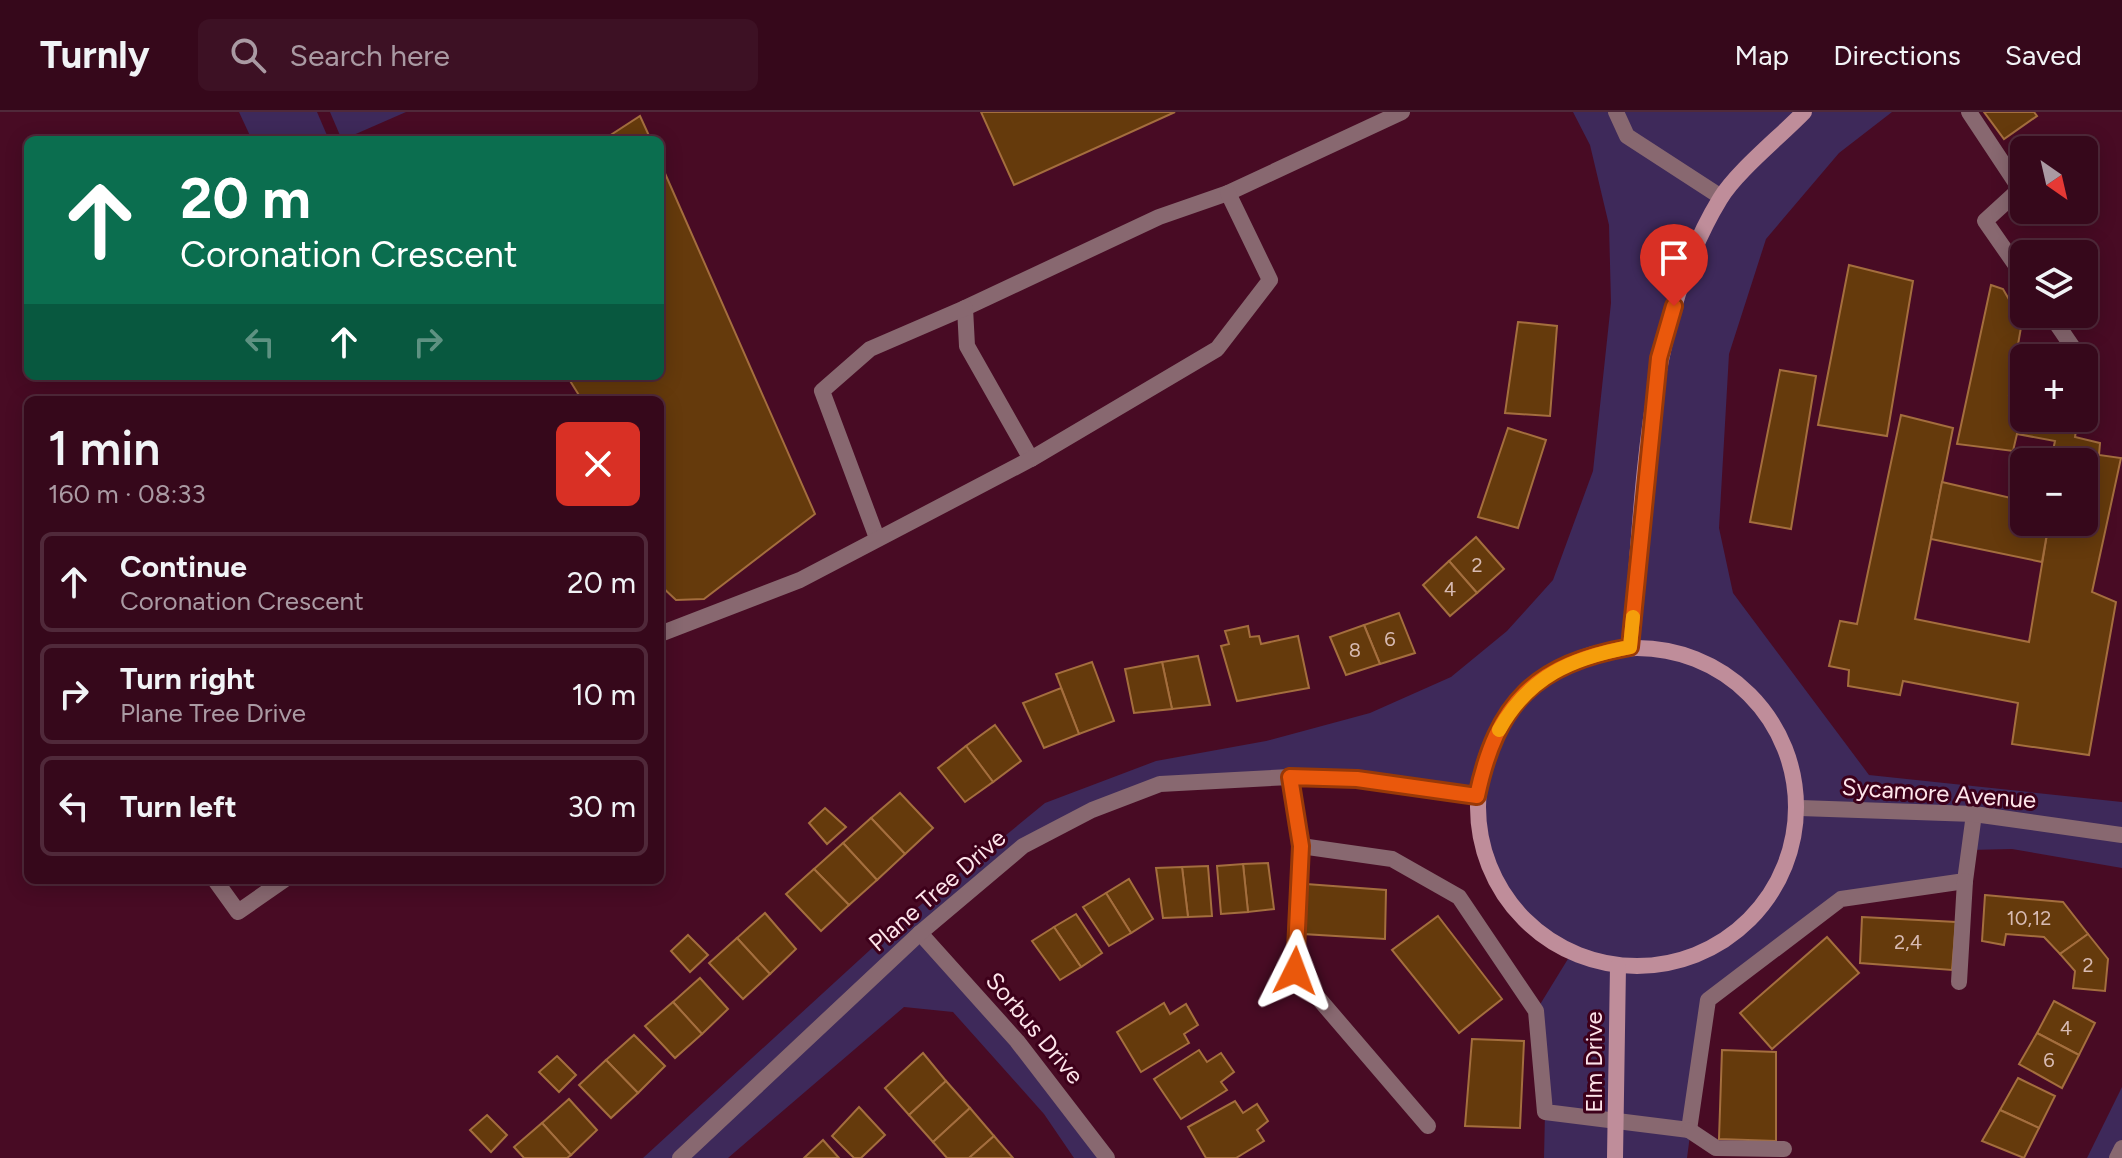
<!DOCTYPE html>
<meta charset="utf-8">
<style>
:root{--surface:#36081b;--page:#3d1124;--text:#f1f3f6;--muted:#aa9aa3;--line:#50293a}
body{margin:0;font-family:Figtree,sans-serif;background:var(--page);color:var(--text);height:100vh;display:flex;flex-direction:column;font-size:30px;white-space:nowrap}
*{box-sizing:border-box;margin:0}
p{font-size:26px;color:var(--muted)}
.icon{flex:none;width:44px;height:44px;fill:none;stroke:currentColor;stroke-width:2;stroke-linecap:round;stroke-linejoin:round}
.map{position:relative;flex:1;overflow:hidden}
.sheet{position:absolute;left:24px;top:284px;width:640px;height:488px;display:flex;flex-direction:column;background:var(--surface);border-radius:12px;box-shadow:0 4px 20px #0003,0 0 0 2px var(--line)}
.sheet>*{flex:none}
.guide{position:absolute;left:24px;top:24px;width:640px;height:244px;border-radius:12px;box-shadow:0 4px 20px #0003,0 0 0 2px var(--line);background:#0b6e4f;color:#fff;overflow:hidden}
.needle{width:52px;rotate:146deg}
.tools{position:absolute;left:2010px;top:24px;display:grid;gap:16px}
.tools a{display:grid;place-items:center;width:88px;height:88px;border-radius:12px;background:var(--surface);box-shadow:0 4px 20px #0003,0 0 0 2px var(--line);font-size:40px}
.pin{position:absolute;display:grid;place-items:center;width:68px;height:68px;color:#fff;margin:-82px -34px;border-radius:50% 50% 50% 0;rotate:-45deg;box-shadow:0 0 8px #0007}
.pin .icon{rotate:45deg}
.me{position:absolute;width:88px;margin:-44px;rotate:3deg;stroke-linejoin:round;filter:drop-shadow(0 0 6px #0008)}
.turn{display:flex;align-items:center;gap:28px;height:168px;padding:0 24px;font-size:36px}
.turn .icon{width:104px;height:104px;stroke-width:2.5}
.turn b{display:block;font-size:56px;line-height:68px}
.lanes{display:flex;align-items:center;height:76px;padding:0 24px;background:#0003;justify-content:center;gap:40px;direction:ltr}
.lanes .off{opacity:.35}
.round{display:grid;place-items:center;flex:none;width:84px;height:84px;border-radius:12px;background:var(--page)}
.overview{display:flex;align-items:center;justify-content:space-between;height:136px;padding:0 24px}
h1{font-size:48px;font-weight:600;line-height:60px}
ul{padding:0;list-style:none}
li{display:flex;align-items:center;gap:24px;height:100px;margin:0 16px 12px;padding:0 8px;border:4px solid var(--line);border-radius:12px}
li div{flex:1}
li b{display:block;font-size:30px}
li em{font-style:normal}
header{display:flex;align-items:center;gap:48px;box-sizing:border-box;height:112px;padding:0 40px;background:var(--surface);border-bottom:2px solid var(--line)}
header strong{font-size:38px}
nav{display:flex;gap:44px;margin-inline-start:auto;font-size:28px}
.search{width:560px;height:72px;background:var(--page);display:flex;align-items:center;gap:20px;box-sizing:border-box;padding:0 28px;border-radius:12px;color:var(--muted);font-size:30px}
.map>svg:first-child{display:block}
.green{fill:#3e295a}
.building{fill:#653a0c;stroke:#a46e3e;stroke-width:2}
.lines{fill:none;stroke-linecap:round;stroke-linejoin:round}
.lane{stroke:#886870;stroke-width:16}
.street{stroke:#886870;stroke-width:16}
.secondary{stroke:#bf8d9a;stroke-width:16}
.route-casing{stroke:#983908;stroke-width:20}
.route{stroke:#ea580c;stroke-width:14}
.slow{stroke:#f59e0b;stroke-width:14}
.labels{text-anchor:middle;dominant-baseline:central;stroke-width:6;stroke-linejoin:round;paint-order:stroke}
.number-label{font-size:20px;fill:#d7bab2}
.street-label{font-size:24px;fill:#fde4ea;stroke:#3d001a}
</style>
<header>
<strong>Turnly</strong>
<div class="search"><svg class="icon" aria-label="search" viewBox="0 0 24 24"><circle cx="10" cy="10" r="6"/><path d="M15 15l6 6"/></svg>Search here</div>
<nav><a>Map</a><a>Directions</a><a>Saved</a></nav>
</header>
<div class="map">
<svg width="2122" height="1046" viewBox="0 0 2122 1046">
<rect width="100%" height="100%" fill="#480b24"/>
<g class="green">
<path d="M239,0H317L329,28H252Z"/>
<path d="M330,0H406L342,28Z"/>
<path d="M1573,0H1892L1839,41L1766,127L1729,242L1719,416L1733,481L1869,663L2122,690V756L2012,737L1969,738L1965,769L1841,787L1708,888L1687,1046H1544L1545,1000L1536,899L1571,842C1502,796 1484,766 1477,684L1357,667L1160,672L1023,734L920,821L1107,1046H1074L1044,1002L953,900L904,895L728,1046H643L906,805L1045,691L1156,649L1266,629L1370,601L1451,565L1507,519L1553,468L1593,359L1611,191L1609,113L1590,33Z"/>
<path d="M2122,975V1046H2087Z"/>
</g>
<g class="building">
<path d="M981,0H1175L1014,73Z"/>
<path d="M1984,0H2034L2037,4L2004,27Z"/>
<path d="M640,4L651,28H603Z"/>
<path d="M660,50L815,402L704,487L676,488L660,473V288H582L567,264H660Z"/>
<path d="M1849,153L1913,169L1887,324L1818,313Z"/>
<path d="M1991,173L2003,177L2022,210L2009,283L2024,286V306H2078L2075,325L2100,331L2099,343L2121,346L2092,480L2116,490L2089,643L2012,632L2018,591L1903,569L1900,583L1848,574L1849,558L1829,554L1840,509L1857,512L1901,303L1953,316L1915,507L2029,530L2049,410H2084V350H2059L2060,344L2052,343L2055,329L2017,322L2013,339L1957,332Z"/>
<path d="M1518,210L1557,214L1550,304L1505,301Z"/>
<path d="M1780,258L1816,264L1791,417L1750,410Z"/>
<path d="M1508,316L1546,328L1518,416L1478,405Z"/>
<path d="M1942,370L2024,389V410H2049L2042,450L1931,427Z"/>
<path d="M1476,425L1504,457L1477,481L1449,449Z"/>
<path d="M1449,449L1477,481L1450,504L1423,473Z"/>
<path d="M1399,501L1415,541L1380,552L1364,513Z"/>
<path d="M1364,513L1380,552L1346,563L1330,525Z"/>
<path d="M1248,514L1250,525L1259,524L1261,532L1298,524L1309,576L1237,589L1221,534L1229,532L1225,519Z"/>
<path d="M1198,544L1210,593L1172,597L1162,550Z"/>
<path d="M1092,550L1114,609L1079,622L1056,562Z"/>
<path d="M1162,550L1172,597L1134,601L1125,557Z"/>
<path d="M1061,576L1079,622L1044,636L1023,591Z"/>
<path d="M995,613L1021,649L993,670L966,634Z"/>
<path d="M966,634L993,670L965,690L938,656Z"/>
<path d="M900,681L933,716L905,742L871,706Z"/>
<path d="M825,696L846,715L827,732L809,711Z"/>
<path d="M871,706L905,742L877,768L843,731Z"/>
<path d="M843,731L877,768L849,793L814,757Z"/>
<path d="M1268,751L1274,797L1248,800L1243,752Z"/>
<path d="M1243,752L1248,800L1221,802L1217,754Z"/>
<path d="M1208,754L1212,804L1188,805L1182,755Z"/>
<path d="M1182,755L1188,805L1163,806L1156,756Z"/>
<path d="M814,757L849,793L821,819L786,782Z"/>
<path d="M1129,767L1153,807L1131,821L1106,781Z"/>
<path d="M1306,772L1386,778L1385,827L1303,822Z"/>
<path d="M1106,781L1131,821L1109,834L1083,795Z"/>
<path d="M1985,783L2063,790L2088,822L2060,842L2044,825L2006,822L2004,833L1982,829Z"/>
<path d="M765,801L796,837L770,862L737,826Z"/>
<path d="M1076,802L1102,841L1081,855L1054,815Z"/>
<path d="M1438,804L1502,887L1459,921L1392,838Z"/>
<path d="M1862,805L1956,810L1952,858L1860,851Z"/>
<path d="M1054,815L1081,855L1060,868L1032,829Z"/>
<path d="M2088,822L2108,847L2105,879L2073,876L2075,859L2060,842Z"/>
<path d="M688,823L708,843L690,860L671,839Z"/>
<path d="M1827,825L1859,861L1772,937L1740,901Z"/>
<path d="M737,826L770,862L743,887L709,851Z"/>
<path d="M700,866L728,897L702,922L673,890Z"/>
<path d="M2054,889L2095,911L2079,943L2037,921Z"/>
<path d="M673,890L702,922L675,946L645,914Z"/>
<path d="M1164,891L1170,902L1186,892L1198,913L1184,922L1189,931L1141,960L1117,920Z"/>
<path d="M2037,921L2079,943L2062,976L2019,952Z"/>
<path d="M634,923L665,954L638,981L606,948Z"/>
<path d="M1472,927L1524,929L1520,1016L1465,1014Z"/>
<path d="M1199,938L1207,950L1221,941L1234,960L1221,970L1227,978L1181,1007L1154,967Z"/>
<path d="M1722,938L1776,940V1029L1719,1027Z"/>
<path d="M923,941L946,969L909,1003L885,976Z"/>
<path d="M557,944L576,963L559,980L539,960Z"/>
<path d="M606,948L638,981L611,1006L579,973Z"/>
<path d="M2018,966L2055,984L2039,1016L2000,998Z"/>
<path d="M946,969L970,996L933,1030L909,1003Z"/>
<path d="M569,987L597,1018L571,1043L542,1011Z"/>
<path d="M1235,989L1243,1001L1257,992L1268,1009L1257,1018L1264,1029L1236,1046H1206L1188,1015Z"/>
<path d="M859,995L885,1023L861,1046H854L832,1024Z"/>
<path d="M970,996L994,1024L969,1046H947L933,1030Z"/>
<path d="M2000,998L2039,1016L2024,1046L1982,1029Z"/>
<path d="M487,1003L507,1023L491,1040L470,1018Z"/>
<path d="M542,1011L571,1043L567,1046H524L514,1035Z"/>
<path d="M994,1024L1013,1046H969Z"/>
<path d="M823,1028L839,1046H804Z"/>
</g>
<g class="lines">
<g class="lane">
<path d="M1969,0L2020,77L1985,109L2024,165"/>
<path d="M2050,202L2080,246"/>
<path d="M1031,347L967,234L965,196L1159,105L1228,81L1402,0"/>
<path d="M877,426L822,279L870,237L965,196"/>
<path d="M660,522L800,468L1031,347L1217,237L1270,168L1228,81"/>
<path d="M1290,665L1301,734L1392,747L1459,785L1536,899L1545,1000L1689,1018L1708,888L1841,787L1965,769L1974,702"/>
<path d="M1301,734L1295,859L1428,1014"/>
<path d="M215,768L238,800L284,768"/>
<path d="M1959,870L1965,769"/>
<path d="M1689,1018L1716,1036L1784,1037"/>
</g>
<g class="street">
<path d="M1616,0L1627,24L1721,85"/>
<path d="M1800,696L1974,702L2122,723"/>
<path d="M920,821L1017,929L1107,1046"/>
<path d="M680,1046L920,821L1023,734L1092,698L1160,672L1290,665L1357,667L1477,684"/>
<path d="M2117,1046L2122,1036"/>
</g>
<g class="secondary">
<path d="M1630,535C1644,391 1643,213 1720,87C1736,60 1781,24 1804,0"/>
<circle cx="1637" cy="695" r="159"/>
<path d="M1615,1046L1618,854"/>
</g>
</g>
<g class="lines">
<g class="route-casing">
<path id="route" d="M1295,859L1301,734L1290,665L1357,667L1477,684C1497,590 1535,552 1630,535L1659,246L1674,194"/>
</g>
<use href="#route" class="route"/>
<path class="slow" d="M1499,618C1529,564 1572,546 1630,535L1633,505"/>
</g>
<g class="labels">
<g class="number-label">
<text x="1477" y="453">2</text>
<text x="1450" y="477">4</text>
<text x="1390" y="527">6</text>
<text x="1355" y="538">8</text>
<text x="2029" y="806">10,12</text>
<text x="1908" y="830">2,4</text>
<text x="2088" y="853">2</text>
<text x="2066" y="916">4</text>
<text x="2049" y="948">6</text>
</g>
<g class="street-label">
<text transform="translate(1939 681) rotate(4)">Sycamore Avenue</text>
<text transform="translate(937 778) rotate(-41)">Plane Tree Drive</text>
<text transform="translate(1035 916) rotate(50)">Sorbus Drive</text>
<text transform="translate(1593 950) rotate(-90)">Elm Drive</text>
</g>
</g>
</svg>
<div class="tools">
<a><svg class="needle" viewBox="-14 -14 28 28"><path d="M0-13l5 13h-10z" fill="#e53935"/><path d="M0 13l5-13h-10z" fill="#aa9aa3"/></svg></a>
<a><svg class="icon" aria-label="layers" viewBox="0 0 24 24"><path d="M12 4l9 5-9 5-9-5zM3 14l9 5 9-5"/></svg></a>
<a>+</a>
<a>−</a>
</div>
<div class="pin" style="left:1674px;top:194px;background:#d93025"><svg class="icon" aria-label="arrive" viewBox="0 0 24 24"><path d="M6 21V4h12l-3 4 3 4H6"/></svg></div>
<svg class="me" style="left:1295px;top:859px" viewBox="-20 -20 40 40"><path d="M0-17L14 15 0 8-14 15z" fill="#ea580c" stroke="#fff" stroke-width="4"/></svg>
<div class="guide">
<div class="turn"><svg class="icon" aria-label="ahead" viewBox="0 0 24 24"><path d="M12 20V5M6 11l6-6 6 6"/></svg><div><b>20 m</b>Coronation Crescent</div></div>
<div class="lanes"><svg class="icon off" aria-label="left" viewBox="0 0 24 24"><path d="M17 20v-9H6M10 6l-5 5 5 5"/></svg><svg class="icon" aria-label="ahead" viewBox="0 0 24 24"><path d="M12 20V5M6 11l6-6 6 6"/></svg><svg class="icon off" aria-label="right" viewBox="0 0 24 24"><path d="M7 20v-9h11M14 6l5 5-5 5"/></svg></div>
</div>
<section class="sheet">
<div class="overview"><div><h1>1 min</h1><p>160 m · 08:33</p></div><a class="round" style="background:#d93025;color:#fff"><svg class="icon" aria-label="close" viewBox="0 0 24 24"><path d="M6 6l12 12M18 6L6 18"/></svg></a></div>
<ul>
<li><svg class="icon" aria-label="ahead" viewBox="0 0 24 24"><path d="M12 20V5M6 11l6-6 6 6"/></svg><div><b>Continue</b><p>Coronation Crescent</p></div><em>20 m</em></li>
<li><svg class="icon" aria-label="right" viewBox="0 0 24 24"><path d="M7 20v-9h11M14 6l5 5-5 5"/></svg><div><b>Turn right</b><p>Plane Tree Drive</p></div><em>10 m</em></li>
<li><svg class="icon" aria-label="left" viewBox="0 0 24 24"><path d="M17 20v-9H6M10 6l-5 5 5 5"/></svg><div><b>Turn left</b></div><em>30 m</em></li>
</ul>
</section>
</div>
